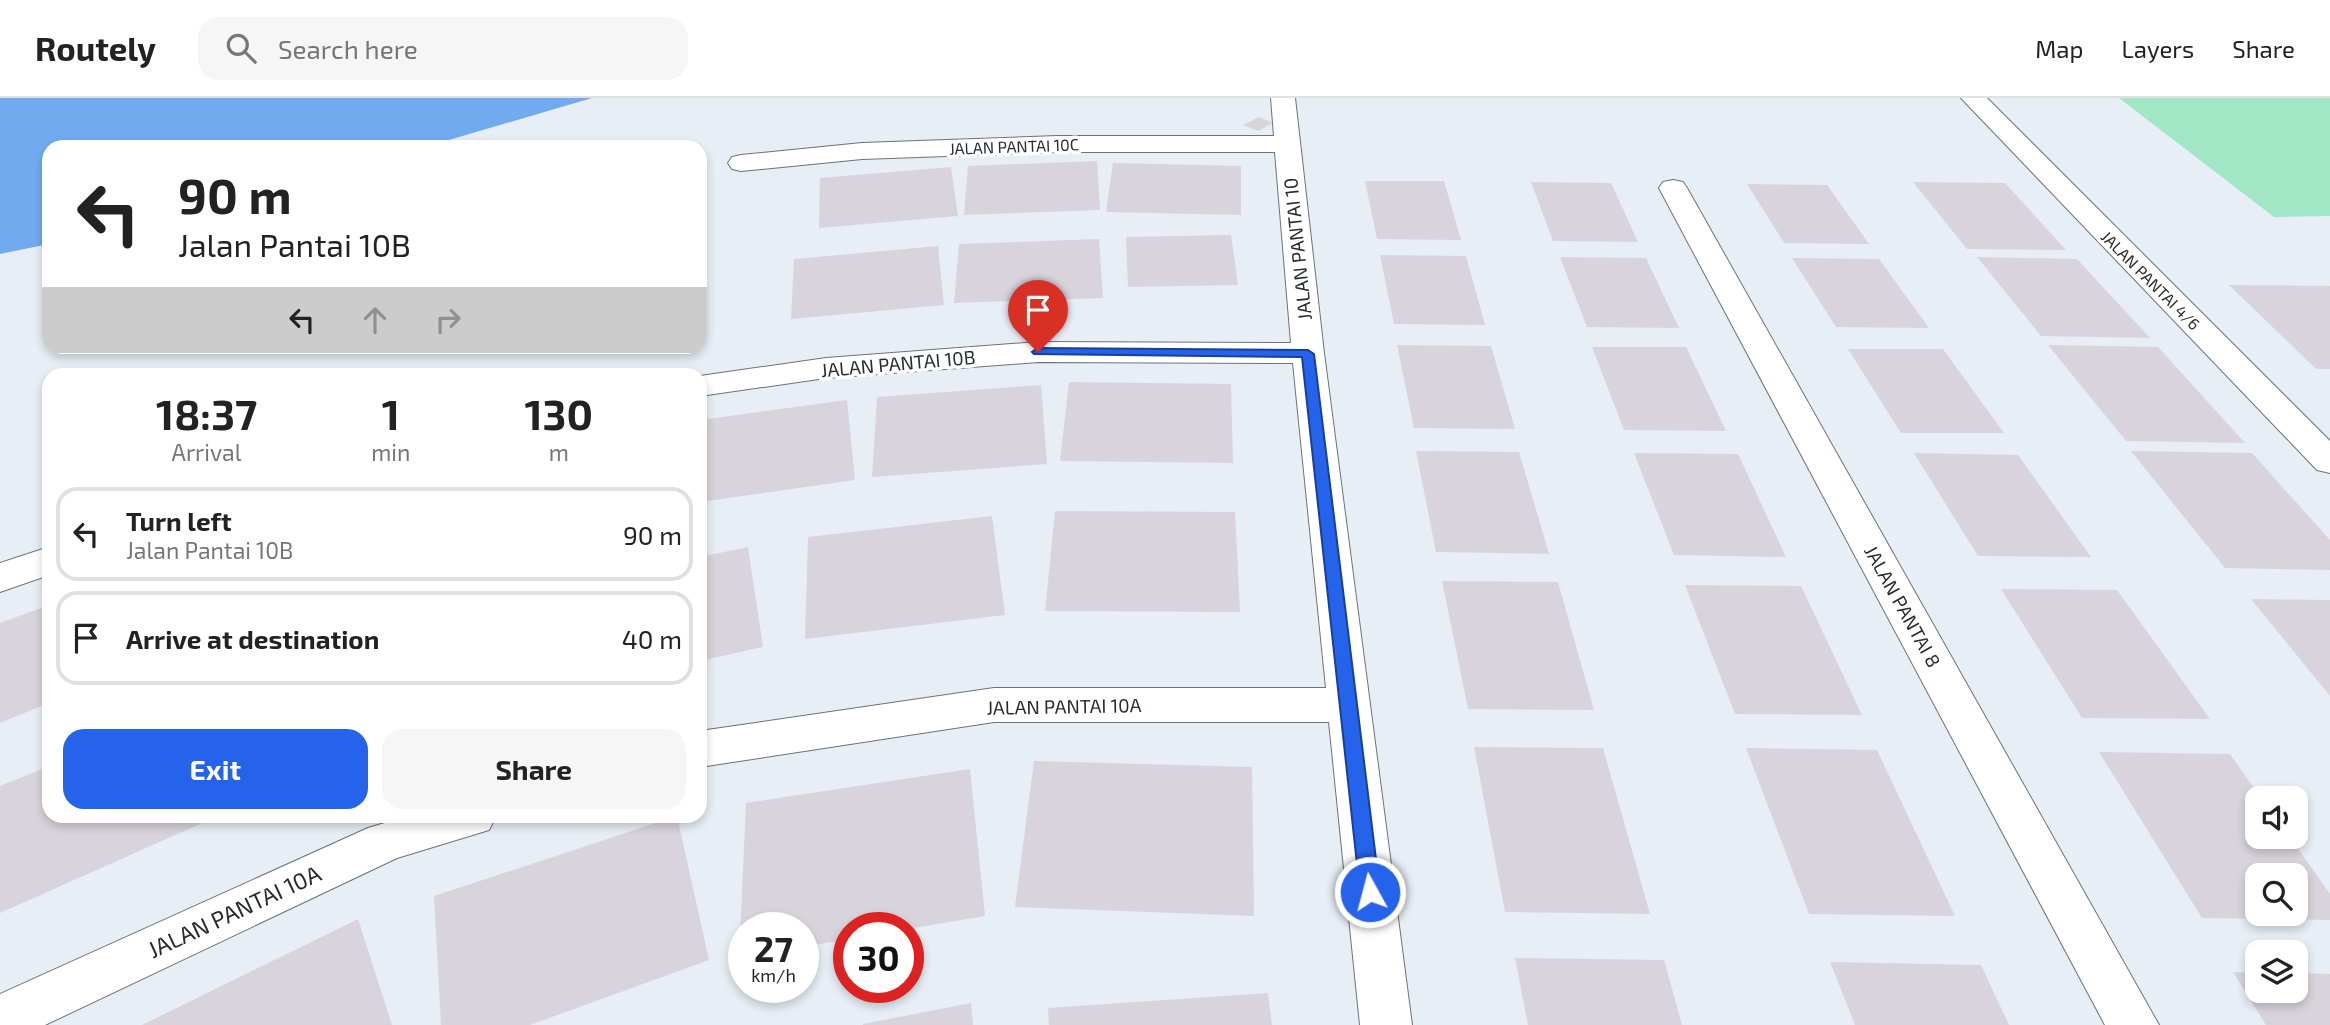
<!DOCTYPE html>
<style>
:root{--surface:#fff;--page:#f6f6f6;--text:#222;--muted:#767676;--line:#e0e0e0;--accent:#2563eb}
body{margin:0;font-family:"Exo 2",sans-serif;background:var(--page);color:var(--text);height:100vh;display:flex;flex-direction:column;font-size:26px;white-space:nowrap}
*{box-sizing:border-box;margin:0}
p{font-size:23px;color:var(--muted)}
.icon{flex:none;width:38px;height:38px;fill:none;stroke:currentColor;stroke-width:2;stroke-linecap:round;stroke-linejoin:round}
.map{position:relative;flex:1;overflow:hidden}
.sheet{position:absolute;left:42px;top:270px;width:665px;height:455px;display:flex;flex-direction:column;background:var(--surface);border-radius:21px;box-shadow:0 4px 10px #0003}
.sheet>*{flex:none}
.guide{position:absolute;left:42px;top:42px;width:665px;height:214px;border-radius:21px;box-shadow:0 4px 10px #0003;background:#fff;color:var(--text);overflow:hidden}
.tools{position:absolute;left:2245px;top:688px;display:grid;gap:14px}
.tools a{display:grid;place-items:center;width:63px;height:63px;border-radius:14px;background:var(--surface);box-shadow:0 4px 10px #0003;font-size:35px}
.speed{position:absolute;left:728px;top:814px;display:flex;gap:14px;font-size:35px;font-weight:700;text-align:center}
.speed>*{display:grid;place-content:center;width:91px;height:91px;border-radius:50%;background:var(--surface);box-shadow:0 4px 10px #0003;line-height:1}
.speed small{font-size:18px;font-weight:400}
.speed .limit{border:10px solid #d22;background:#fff;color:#111}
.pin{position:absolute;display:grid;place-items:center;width:60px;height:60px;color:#fff;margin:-72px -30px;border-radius:50% 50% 50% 0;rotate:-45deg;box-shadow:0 0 7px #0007}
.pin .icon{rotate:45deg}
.me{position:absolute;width:77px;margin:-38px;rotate:353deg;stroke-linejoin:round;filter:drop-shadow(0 0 5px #0008)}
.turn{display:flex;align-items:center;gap:24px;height:147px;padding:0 21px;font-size:32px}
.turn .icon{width:91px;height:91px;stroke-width:2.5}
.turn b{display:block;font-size:49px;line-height:60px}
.lanes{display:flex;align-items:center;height:66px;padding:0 21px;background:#0003;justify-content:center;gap:35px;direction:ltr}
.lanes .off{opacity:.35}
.eta{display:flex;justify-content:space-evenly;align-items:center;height:119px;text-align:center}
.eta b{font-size:42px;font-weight:700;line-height:49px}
.button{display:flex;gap:14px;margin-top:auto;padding:14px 21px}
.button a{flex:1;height:80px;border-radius:21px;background:var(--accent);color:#fff;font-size:28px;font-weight:700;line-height:80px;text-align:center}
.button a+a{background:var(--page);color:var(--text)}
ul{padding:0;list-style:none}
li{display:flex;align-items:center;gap:21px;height:94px;margin:0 14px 10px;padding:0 7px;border:4px solid var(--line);border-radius:21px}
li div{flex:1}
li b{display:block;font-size:26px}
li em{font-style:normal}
header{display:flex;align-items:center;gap:42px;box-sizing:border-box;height:98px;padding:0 35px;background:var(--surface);border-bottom:2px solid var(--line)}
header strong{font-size:33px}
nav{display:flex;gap:38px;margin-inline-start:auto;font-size:24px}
.search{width:490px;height:63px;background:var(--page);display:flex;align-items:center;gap:18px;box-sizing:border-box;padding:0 24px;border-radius:21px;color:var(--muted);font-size:26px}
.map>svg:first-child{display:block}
.green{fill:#a1e7c5}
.water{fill:#72aaf0}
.building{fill:#d9d4dc;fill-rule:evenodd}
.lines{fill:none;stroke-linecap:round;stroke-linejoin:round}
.street-casing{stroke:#6c7278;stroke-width:2}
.street{fill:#fff;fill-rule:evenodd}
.route{fill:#2563eb;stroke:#184099;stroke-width:2}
.labels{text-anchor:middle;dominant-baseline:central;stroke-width:7;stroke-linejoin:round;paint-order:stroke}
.far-street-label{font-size:16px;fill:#292c2f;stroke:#fff}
.street-label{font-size:19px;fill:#292c2f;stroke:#fff}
.near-street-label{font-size:23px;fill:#292c2f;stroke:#fff}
</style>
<header>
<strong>Routely</strong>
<div class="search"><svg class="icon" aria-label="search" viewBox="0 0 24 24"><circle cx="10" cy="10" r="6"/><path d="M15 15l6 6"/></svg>Search here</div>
<nav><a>Map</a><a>Layers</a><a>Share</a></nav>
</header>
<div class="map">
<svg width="2330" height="927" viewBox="0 0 2330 927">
<rect width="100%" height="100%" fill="#e7eef5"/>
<path class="green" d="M2119,0H2330V118L2274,119Z"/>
<path class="water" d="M0,0H592L425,49H49V146L0,156Z"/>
<g class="building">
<path d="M1259,19L1273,25L1258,33L1243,27Z"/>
<path d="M1097,63L1100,112L964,117L968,68Z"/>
<path d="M1113,65L1241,68V117L1106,114Z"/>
<path d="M951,69L958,118L819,130L820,80Z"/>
<path d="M1365,83H1444L1461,142L1377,141Z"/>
<path d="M1531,84L1611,85L1638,144L1553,143Z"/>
<path d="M1913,84L2005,85L2066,152L1967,151Z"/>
<path d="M1747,86L1827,87L1869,146L1784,145Z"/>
<path d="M1231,137L1238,187L1128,189L1126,139Z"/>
<path d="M1099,141L1103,200L954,205L959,146Z"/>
<path d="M938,148L944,207L791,221L794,161Z"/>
<path d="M1380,157L1466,158L1485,227L1394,226Z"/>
<path d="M1560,159L1646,160L1679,230L1587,229Z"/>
<path d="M1977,159L2077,161L2150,240L2041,238Z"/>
<path d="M1792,160L1879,161L1929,230L1836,229Z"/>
<path d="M2229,187L2330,188V271H2316Z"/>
<path d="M1397,247L1491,248L1515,331L1414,330Z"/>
<path d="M2048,247L2158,249L2245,345L2126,343Z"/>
<path d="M1592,249H1686L1726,333L1624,332Z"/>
<path d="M1848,251H1943L2004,335H1901Z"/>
<path d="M1069,284L1231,286L1233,365L1060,363Z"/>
<path d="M1041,287L1047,366L872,379L877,299Z"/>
<path d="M847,302L855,382L700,404V322Z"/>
<path d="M1416,353L1519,354L1549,456L1436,454Z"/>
<path d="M2131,353L2252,355L2330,442V472L2225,470Z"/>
<path d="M1634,355L1738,356L1786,459L1674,457Z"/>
<path d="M1914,355L2018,357L2091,459L1978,458Z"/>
<path d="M1055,413L1235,414L1240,514L1045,513Z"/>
<path d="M992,418L1005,517L805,541L808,439Z"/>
<path d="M748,449L763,549L700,563V459Z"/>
<path d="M1442,483L1558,484L1594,612L1468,611Z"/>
<path d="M1685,487L1801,488L1862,617L1735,616Z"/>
<path d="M2001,491L2117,492L2210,621L2082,620Z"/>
<path d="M2251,501L2330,502V598Z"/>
<path d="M49,507V605L0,625V525Z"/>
<path d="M1474,649L1603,650L1650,816L1505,814Z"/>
<path d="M1746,650L1877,652L1955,818L1809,816Z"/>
<path d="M2099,654L2230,656L2261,700H2258V738H2289L2330,796V822L2202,820ZM2258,777H2296V816H2258Z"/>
<path d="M1034,663L1252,669L1254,818L1015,809Z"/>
<path d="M49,668V718H218L0,815V688Z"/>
<path d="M970,671L985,818L908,831L849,830V841L803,849V830H744V859H739L746,705Z"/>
<path d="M677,718L709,862L530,927H441L434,798Z"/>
<path d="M358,821L392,927H142Z"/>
<path d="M1515,860L1664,862L1682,927H1528Z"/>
<path d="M1830,864L1981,867L2009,927H1855Z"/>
<path d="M2233,874L2258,875V892H2296V875L2330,876V927H2266Z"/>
<path d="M1268,895L1272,927H1049L1048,910Z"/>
<path d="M971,905L973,927H863V926Z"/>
</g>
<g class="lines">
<g class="street-casing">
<g id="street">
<path d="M1271,0H1295L1324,255L1412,927H1360L1329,624H994L700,669V633L994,590H1326L1293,265L1039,264L826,280L700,298V278L826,260L1039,244L1291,245L1275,54H1058L862,61L741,73L732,71L728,65L732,59L741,57L862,45L1058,38H1274Z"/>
<path d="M1961,0H1987L2330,343V375L2317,372Z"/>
<path d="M1673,82L1683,84L1687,90L2159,927H2105L1659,90L1663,84Z"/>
<path d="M49,449V477L0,494V465Z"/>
<path d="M408,718H496L489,732L397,760L45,927H0V896L368,730Z"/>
</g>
</g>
<use href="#street" class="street"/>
</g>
<path class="route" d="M1038,250L1308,252L1314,256L1380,794L1377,800L1370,803L1363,800L1360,794L1302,259L1034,256L1032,254Z"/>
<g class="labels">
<g class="far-street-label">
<text transform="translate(1014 48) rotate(-2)">JALAN PANTAI 10C</text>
<text transform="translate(2151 182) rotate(45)">JALAN PANTAI 4/6</text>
</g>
<g class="street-label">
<text transform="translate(1297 151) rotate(-96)">JALAN PANTAI 10</text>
<text transform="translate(898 265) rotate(-5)">JALAN PANTAI 10B</text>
<text transform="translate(1903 508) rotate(61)">JALAN PANTAI 8</text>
<text transform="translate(1064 608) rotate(-1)">JALAN PANTAI 10A</text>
</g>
<g class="near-street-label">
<text transform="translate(234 813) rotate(-25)">JALAN PANTAI 10A</text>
</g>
</g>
</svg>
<div class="tools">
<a><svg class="icon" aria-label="sound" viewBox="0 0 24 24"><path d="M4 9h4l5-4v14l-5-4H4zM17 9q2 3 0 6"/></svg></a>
<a><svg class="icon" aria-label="search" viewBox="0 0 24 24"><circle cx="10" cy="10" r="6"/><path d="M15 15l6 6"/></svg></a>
<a><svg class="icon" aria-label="layers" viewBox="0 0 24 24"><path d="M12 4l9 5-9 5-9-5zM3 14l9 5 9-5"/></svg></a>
</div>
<div class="speed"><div>27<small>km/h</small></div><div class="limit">30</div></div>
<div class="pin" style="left:1038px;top:254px;background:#d93025"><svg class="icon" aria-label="arrive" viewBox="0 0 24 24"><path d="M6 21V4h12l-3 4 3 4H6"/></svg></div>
<svg class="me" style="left:1370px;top:794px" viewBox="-20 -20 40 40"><circle r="17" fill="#2563eb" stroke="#fff" stroke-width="3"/><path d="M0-11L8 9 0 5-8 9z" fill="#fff"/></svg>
<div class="guide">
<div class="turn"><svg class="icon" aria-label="left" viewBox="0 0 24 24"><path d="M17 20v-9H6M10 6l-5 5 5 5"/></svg><div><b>90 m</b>Jalan Pantai 10B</div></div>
<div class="lanes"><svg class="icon" aria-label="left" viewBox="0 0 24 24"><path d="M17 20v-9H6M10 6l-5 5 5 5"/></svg><svg class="icon off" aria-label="ahead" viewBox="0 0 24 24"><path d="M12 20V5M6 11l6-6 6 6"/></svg><svg class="icon off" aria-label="right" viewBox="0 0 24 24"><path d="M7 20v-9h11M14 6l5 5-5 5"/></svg></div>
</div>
<section class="sheet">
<div class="eta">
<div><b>18:37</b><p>Arrival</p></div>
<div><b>1</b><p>min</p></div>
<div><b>130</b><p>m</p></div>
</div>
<ul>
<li><svg class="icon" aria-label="left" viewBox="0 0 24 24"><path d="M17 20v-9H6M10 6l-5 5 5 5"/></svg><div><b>Turn left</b><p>Jalan Pantai 10B</p></div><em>90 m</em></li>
<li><svg class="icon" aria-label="arrive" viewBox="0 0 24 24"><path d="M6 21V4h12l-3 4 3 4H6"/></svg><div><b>Arrive at destination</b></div><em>40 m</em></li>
</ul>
<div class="button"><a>Exit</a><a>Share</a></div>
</section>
</div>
